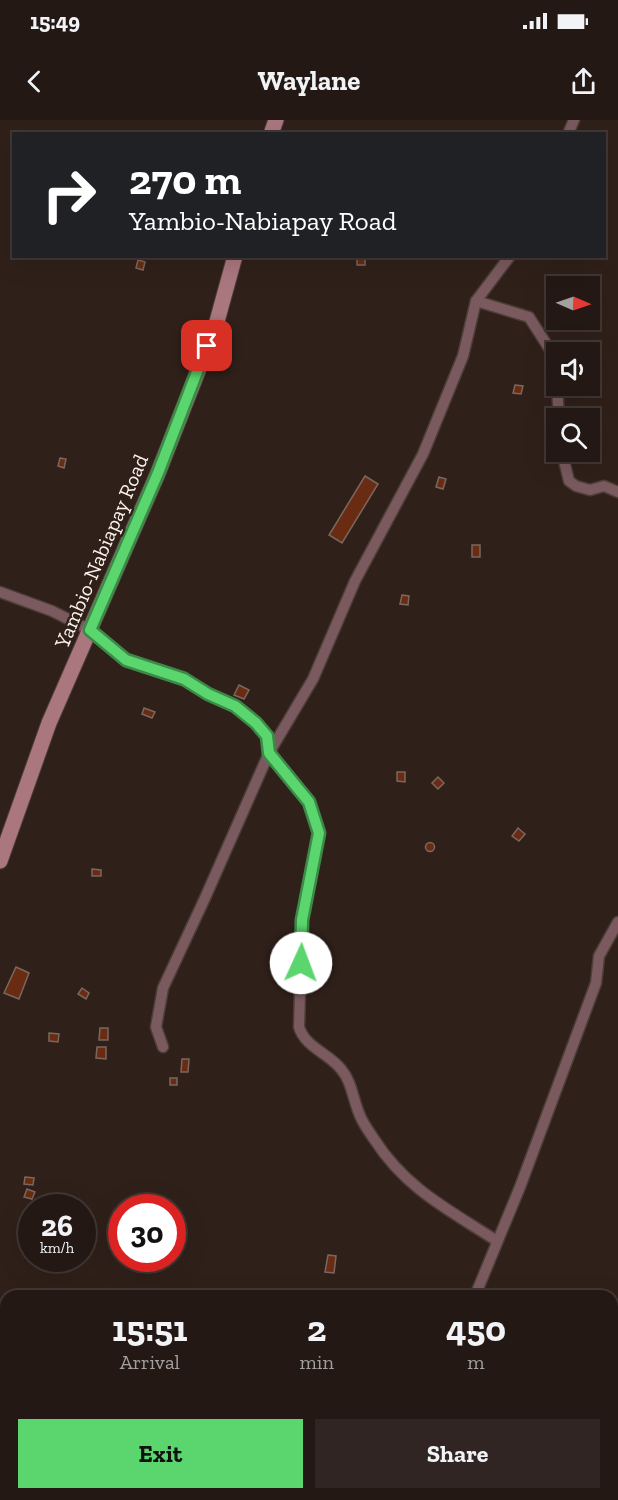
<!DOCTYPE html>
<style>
:root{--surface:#241814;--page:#302522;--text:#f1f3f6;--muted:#a3a0a0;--line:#413734;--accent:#5bd56d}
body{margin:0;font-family:"Zilla Slab",serif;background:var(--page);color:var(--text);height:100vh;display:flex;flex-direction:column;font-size:22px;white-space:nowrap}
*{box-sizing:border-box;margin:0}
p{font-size:20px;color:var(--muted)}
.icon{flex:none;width:33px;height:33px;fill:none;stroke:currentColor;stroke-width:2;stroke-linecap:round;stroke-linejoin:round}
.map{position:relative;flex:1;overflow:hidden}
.details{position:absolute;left:0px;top:1170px;width:618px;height:210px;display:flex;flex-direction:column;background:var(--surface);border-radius:18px 18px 0 0;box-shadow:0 6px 24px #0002,0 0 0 2px var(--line)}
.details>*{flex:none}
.top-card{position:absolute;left:12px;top:12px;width:594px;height:126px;border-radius:0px;box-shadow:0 6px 24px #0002,0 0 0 2px var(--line);background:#202124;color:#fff;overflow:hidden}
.needle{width:39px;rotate:92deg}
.fabs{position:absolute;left:546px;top:156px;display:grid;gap:12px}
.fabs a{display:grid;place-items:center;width:54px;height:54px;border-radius:0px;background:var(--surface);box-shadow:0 6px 24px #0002,0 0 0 2px var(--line);font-size:30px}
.speed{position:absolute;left:18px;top:1074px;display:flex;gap:12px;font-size:30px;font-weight:700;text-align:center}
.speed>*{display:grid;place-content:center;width:78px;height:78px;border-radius:50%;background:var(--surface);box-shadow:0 6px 24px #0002,0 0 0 2px var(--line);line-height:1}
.speed small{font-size:15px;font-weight:400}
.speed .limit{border:9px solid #d22;background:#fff;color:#111}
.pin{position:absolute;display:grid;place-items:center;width:51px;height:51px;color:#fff;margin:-26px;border-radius:12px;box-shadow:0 3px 9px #0006}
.me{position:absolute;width:66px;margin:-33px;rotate:2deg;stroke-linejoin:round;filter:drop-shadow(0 0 4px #0008)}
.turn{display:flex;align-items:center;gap:21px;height:126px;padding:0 18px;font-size:27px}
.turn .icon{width:78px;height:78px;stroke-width:2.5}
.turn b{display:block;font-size:42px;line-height:51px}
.eta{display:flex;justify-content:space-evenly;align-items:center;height:102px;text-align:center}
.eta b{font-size:36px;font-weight:700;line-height:42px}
.cta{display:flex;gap:12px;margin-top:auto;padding:12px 18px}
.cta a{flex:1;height:69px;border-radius:0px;background:var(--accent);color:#111;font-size:24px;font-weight:700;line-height:69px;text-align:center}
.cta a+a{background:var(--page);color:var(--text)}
.status{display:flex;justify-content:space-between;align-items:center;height:42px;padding:0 30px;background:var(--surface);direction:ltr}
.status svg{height:16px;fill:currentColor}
header{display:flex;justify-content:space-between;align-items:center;height:78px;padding:0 18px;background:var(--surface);font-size:27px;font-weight:700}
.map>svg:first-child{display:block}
.building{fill:#692c12;stroke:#7a675f;stroke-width:1.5}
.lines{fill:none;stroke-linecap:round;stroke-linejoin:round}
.minor-casing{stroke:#4d3d38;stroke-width:13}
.secondary-casing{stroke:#4d3d38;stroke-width:17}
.minor{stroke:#7a5a5e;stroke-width:10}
.secondary{stroke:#aa777f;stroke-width:15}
.route-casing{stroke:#3b8a47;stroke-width:15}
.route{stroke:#5bd56d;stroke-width:10}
.labels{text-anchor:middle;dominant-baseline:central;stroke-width:5;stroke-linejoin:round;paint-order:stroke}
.street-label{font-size:21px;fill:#fdf2ed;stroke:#30201a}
</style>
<div class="status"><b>15:49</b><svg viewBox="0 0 49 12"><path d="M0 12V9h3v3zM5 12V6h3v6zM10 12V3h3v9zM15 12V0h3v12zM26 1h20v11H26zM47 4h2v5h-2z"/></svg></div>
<header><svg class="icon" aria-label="back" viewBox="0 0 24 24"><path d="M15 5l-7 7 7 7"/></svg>Waylane<svg class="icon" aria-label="share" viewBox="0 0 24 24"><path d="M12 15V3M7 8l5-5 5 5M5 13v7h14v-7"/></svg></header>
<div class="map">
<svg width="618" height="1380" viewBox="0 0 618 1380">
<rect width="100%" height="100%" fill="#30201a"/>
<g class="building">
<rect x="357" y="138" width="8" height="7"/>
<path d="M138,140L145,142L143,150L136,148Z"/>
<path d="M515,265L523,266L521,274L513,273Z"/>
<path d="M60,338L66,339L64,348L58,346Z"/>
<path d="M365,356L378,364L342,423L329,415Z"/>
<path d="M439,357L446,359L443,369L436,367Z"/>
<rect x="472" y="425" width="8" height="12"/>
<path d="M402,475L409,476L408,485L400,484Z"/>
<path d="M239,565L249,570L244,579L234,575Z"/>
<path d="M144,588L155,592L152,598L142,594Z"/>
<path d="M397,652H405V662L397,661Z"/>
<path d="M438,657L444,663L438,669L432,663Z"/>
<path d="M518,708L525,714L519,721L512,716Z"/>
<circle cx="430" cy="727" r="4.5"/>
<path d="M92,749L101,750V756H92Z"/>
<path d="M16,847L29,853L19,879L4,873Z"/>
<path d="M82,868L89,873L86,879L78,874Z"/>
<path d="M100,908H108V920H99Z"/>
<path d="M49,913L59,914L58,922L49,921Z"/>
<path d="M97,927H106V939L96,938Z"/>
<path d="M182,939H189L188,952H181Z"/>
<rect x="170" y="958" width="7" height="7"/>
<path d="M25,1057L34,1058L33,1065L24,1064Z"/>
<path d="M27,1069L35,1072L32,1079L24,1077Z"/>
<path d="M328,1135L336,1136L334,1153L325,1152Z"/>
</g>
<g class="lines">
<g class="minor-casing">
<g id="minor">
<path d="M568,14L574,0"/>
<path d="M476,181L529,197L556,239V251"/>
<path d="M557,266L559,298"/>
<path d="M562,332L569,361L576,366L590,370L604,366L618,372"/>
<path d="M0,472L52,491L90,510L126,540L184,559L208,574L235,586L256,603L267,616L269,633L309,682L319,713L302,800L299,907C305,927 328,933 341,949C353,963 353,983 362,1000C365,1006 370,1013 374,1019C406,1069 449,1090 497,1121"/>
<path d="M163,927L156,907L163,868L205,778L269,633L313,559L355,461L423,334L463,236L476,181L510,136"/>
<path d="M475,1176L520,1067L596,863L599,836L618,802"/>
<path d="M395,1380L398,1374"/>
</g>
</g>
<g class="secondary-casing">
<g id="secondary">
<path d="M271,14L276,0"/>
<path d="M0,741L49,603L158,353L216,205L235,136"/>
</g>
</g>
<use href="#minor" class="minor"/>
<use href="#secondary" class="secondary"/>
</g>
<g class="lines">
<g class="route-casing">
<path id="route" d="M207,226L158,353L90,510L126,540L184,559L208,574L235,586L256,603L267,616L269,633L309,682L319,713L302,800L301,843"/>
</g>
<use href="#route" class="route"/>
</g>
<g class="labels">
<g class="street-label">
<text transform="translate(101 431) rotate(-67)">Yambio-Nabiapay Road</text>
</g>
</g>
</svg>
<div class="fabs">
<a><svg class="needle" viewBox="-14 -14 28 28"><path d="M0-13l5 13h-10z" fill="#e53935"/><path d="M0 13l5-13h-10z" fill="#a3a0a0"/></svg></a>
<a><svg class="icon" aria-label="sound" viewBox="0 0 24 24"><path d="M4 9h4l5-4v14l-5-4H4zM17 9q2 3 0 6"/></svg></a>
<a><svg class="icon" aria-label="search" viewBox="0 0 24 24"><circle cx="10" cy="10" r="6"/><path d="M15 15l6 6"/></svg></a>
</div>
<div class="speed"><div>26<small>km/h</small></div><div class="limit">30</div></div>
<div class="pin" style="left:207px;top:226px;background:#d93025"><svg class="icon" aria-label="arrive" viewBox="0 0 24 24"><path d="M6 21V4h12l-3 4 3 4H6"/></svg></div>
<svg class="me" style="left:301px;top:843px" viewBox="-20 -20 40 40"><circle r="19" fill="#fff"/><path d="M0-13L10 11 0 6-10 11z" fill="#5bd56d"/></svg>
<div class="top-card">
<div class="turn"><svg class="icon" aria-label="right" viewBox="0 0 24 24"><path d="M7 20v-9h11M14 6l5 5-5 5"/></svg><div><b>270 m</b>Yambio-Nabiapay Road</div></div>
</div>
<section class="details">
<div class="eta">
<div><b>15:51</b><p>Arrival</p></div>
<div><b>2</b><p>min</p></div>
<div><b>450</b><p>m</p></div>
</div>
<div class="cta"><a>Exit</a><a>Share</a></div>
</section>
</div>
